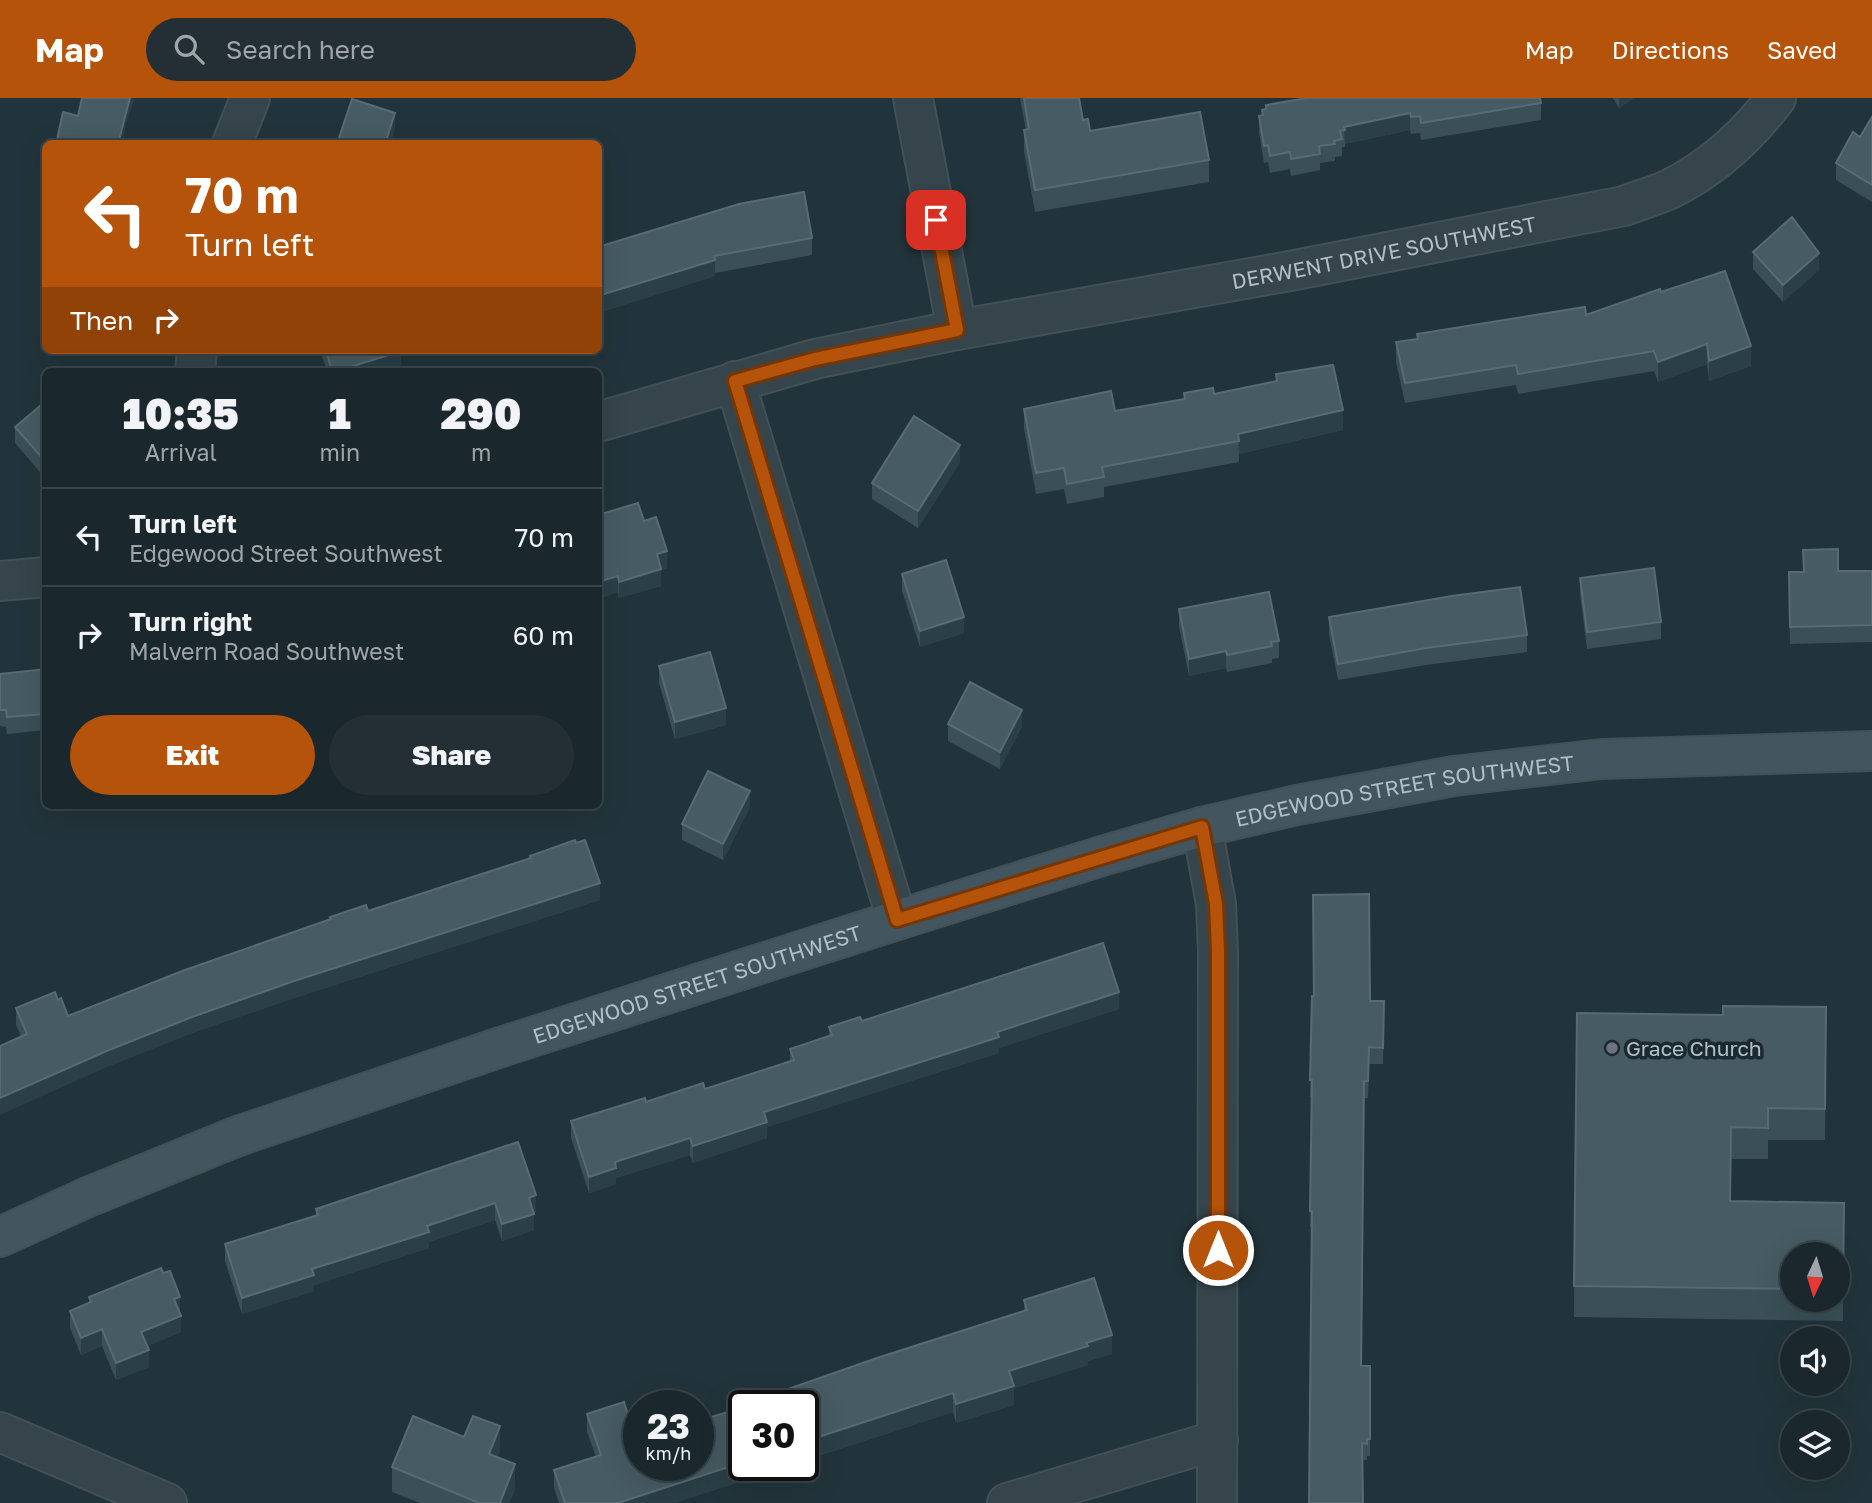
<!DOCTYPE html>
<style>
:root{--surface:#1a272c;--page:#232f34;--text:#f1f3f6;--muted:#9fa5a9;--line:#384448;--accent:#b45309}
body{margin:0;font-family:"Golos Text",sans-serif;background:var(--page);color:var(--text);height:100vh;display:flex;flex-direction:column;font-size:26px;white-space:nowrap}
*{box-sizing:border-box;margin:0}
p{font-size:23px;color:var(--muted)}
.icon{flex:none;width:38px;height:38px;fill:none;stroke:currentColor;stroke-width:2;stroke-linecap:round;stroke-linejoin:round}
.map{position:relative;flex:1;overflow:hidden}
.drawer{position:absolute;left:42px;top:270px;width:560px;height:441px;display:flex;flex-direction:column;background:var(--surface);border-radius:10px;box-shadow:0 7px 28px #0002,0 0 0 2px var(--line)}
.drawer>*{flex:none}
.guide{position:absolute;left:42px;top:42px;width:560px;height:214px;border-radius:10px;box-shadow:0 7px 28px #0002,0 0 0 2px var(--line);background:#b45309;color:#fff;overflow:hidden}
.needle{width:46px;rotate:184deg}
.controls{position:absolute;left:1780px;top:1144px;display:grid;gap:14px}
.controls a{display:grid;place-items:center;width:70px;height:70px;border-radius:50%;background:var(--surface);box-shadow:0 7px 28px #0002,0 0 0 2px var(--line);font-size:35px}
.speed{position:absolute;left:623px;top:1292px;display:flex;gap:14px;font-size:35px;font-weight:700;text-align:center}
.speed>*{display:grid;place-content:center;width:91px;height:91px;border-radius:50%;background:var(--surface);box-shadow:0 7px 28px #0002,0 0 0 2px var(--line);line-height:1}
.speed small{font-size:18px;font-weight:400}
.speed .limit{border:4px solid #111;border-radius:10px;background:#fff;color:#111}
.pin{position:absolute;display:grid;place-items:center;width:60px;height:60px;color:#fff;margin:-30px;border-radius:14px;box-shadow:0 4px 10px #0006}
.me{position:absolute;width:77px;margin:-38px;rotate:0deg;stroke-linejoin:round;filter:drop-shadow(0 0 5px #0008)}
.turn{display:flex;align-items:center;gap:24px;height:147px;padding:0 28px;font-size:32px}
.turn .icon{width:91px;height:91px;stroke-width:2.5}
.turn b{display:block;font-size:49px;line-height:60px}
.then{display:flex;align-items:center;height:66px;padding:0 28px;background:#0003;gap:14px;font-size:26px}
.eta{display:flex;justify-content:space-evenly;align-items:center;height:119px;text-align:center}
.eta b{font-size:42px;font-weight:800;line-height:49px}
.action{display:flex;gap:14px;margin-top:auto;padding:14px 28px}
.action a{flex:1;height:80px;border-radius:42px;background:var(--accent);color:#fff;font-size:28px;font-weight:800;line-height:80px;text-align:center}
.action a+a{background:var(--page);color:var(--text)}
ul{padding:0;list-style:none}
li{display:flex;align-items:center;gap:21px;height:98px;padding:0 28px;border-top:2px solid var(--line)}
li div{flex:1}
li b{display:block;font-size:26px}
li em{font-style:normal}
header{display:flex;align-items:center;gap:42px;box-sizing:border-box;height:98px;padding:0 35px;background:var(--accent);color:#fff}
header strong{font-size:33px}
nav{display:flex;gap:38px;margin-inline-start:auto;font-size:24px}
.search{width:490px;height:63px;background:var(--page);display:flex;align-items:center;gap:18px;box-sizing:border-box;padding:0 24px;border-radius:38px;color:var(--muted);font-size:26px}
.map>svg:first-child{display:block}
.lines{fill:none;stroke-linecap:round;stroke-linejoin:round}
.street-casing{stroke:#425157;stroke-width:42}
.secondary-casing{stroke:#425157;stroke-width:42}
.street{stroke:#35454b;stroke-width:38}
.secondary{stroke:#43555e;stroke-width:38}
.wall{fill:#3a4f57;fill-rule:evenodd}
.shaded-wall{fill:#2b3f47}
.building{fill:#475b63;stroke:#576b73;stroke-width:2}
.route-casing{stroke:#753606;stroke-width:18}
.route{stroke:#b45309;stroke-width:12}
.worship-dot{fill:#6b7280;stroke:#1b2a30;stroke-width:2.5}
.labels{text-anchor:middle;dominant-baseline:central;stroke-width:7;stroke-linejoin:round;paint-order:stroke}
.street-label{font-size:21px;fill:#b1c0c7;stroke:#1b2a30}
.poi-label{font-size:21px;fill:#b1c0c7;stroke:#1b2a30;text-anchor:start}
</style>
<header>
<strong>Map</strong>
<div class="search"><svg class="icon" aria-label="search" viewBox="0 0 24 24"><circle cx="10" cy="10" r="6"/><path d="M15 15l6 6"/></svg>Search here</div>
<nav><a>Map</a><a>Directions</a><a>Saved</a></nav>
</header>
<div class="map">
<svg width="1872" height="1405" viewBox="0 0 1872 1405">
<rect width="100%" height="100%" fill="#22343b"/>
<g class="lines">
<g class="street-casing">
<g id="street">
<path id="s1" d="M913,0L957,232L1290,173L1624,108C1639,102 1655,98 1670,91C1712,70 1748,37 1776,0"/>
<path d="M232,46L250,0"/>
<path d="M195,273L197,252"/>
<path d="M735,283L897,822"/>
<path d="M598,324L815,261L957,232"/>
<path d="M0,483L46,479"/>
<path d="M1202,729L1216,806L1218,854L1217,1405"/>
<path d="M0,1334L167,1405"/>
<path d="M1007,1405L1218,1342"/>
</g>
</g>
<g class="secondary-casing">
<g id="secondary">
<path id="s2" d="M0,1139L88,1099L238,1038L498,950L897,822L1102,758L1202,729L1297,707L1454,678L1602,661L1872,653"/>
</g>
</g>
<use href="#street" class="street"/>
<use href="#secondary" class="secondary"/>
</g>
<g class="wall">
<path d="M1020,0H1079L1083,22L1090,33L1209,62V84L1035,114L1024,54V32H1026Z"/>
<path d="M1613,0H1634L1619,10Z"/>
<path d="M1541,5V22L1421,42L1420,35L1411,36L1410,32L1345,46V49H1342V58L1335,59V63L1320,65V72L1291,78L1290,71L1270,75L1268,64L1264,65L1259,34V18H1262V12L1266,11V7Z"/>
<path d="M1872,19V104L1836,82V65L1860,39Z"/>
<path d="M812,140V157L715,175V178L598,215V149Z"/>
<path d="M1753,154L1819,172L1783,204L1753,171Z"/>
<path d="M1661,194L1751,268L1709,283L1707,266L1658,284L1654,273L1518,296L1516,287L1405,305L1396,264V244L1417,241V236L1586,217Z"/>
<path d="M320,252H400L401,270L391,273H327Z"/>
<path d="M1276,276L1343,332L1239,356V364L1104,389V399L1067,406L1064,391L1036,396L1024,331V311L1115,313L1184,301V295L1214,296L1276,284Z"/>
<path d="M46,303V379L45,380L15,345V329Z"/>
<path d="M960,364L918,430L872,401V385Z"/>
<path d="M644,423L667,470L661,472V488L619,500L618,494L598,501Z"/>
<path d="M1872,473V544L1790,546L1789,474Z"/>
<path d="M902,476L964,535L920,549L902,493Z"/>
<path d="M1580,480L1661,524V541L1587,551L1580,496Z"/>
<path d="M1179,511L1279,543V560L1272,561V565L1227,574L1226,570L1189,578L1179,528Z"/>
<path d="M1329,519L1527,537V554L1426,567L1338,582L1329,536Z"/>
<path d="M659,568L726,627L675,641L659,585Z"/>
<path d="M46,571V632L7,636L6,629L0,628V576Z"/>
<path d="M948,626L1022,628L1000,671L948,643Z"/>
<path d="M750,709L723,762L682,742V726Z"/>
<path d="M530,758L600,802L294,900L192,935L109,968L21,938L16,927V910L58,902L68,918L330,821V819L368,813L530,761Z"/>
<path d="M1312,898L1370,903L1384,919L1383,966H1369L1368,1000H1364L1362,1268L1370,1285V1358H1367V1362H1362L1312,1129H1310L1312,999H1310Z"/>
<path d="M1119,911L999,950V955L767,1029V1040L693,1065L690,1057L616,1080V1086L589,1095L571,1040V1023L646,1004L705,991L790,963V951L829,938V929L862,923Z"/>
<path d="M1577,915L1723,917L1826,941L1825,1042H1768V1061H1731V1103L1844,1105L1843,1223L1574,1219ZM1792,1157H1838V1202H1792Z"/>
<path d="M518,1044L536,1114L534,1115V1132L502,1143L495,1122L429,1144V1150L314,1187V1193L242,1216L225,1163V1146L316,1117V1111Z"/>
<path d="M89,1199L180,1215L181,1234L147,1248L149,1269L116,1282L102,1248L81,1257L70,1230V1213L89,1205Z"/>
<path d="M1024,1202L1112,1256L1088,1263V1267L1014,1290V1307L956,1325L953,1314L803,1363V1307L785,1295V1292L1024,1213Z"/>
<path d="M587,1316L636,1343L744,1367H791L674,1405H559L554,1390V1372L596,1359L587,1334Z"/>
<path d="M500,1353L497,1359L515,1391L509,1405H420L392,1394V1369Z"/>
</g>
<g class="shaded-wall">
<path d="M130,0H135L126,25L122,46H118Z"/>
<path d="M1619,0H1634L1619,10Z"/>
<path d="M395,15V32L390,46H385Z"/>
<path d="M1410,15V32L1345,46L1344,29Z"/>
<path d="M1819,155V172L1783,204V187Z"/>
<path d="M715,162V178L598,215V198Z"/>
<path d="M1707,246V266L1658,284V264Z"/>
<path d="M1751,248V268L1709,283V263Z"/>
<path d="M461,252H480L461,258Z"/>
<path d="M401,253V270L391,273H338Z"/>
<path d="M1343,312V332L1239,356L1238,336Z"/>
<path d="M960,347V364L918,430V413Z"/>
<path d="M667,453V470L661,472V488L619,500V484L657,456Z"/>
<path d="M618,478V494L598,501V484Z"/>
<path d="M964,519V535L920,549V533Z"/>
<path d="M1226,553V570L1189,578V561Z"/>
<path d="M726,610V627L675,641V624Z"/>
<path d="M1022,612V628L1000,671V654Z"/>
<path d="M750,693V709L723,762V746Z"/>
<path d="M600,785V802L294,900L192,935L109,968L0,1017V1000L109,952L192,919L294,883Z"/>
<path d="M1119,894V911L999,950V955L767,1029V1040L693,1065V1048L764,1014L997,934Z"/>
<path d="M690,1040V1057L616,1080V1086L589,1095V1079L615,1064Z"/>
<path d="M536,1097V1114L529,1117V1100Z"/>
<path d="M495,1105V1122L429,1144V1150L314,1187V1193L242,1216V1200L312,1171L427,1128Z"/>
<path d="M534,1116V1132L502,1143V1126Z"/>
<path d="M180,1199V1215L174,1218V1201Z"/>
<path d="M181,1218V1234L141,1251V1234Z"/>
<path d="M102,1231V1248L81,1257V1240Z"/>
<path d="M1112,1237V1256L1088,1263V1267L1014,1290V1307L956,1325V1306L1009,1273Z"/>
<path d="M149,1252V1269L116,1282V1265Z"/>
<path d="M953,1295V1314L803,1363V1344Z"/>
<path d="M500,1328V1353L489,1380V1356Z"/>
<path d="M744,1364V1367H791L674,1405H618Z"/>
<path d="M515,1366V1391L509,1405H500Z"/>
</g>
<g class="building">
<path d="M82,0H130L118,46H56L63,14L78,18Z"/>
<path d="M1024,0H1079L1083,22L1088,21L1090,33L1200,14L1209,62L1035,92L1024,32L1029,31Z"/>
<path d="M1307,0H1540L1541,5L1421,25L1420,18L1411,19L1410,15L1344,29L1345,32L1340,33L1342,41L1334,43L1335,46L1319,48L1320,56L1291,61L1290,54L1270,58L1268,47L1264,48L1259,18L1263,17L1262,12L1266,11V7Z"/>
<path d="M352,1L395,15L385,46H337Z"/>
<path d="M1872,19V87L1836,65L1853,34L1860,39Z"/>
<path d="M804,94L812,140L714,158L715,162L598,198V149L739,106Z"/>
<path d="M1792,119L1819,155L1783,187L1753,154Z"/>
<path d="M1725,173L1751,248L1709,263L1707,246L1658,264L1654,253L1518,276L1516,267L1405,285L1396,244L1418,241L1417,236L1585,209L1586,217L1660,191L1661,194Z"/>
<path d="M326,252H400L401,253L338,273H332Z"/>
<path d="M1333,267L1343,312L1238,336L1239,343L1102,369L1104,379L1067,386L1064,370L1036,375L1024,311L1111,293L1115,313L1185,301L1184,295L1213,290L1214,296L1277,283L1276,276Z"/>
<path d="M46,303V363H45L15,329Z"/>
<path d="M914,318L960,347L918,413L872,385Z"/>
<path d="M638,405L644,423L656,419L667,453L657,456L661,471L619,484L618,478L598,484V417Z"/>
<path d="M1838,451V473H1872V527L1790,529L1789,474H1804L1803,452Z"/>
<path d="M946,462L964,519L920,533L902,476Z"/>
<path d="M1654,470L1661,524L1587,534L1580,480Z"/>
<path d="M1520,489L1527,537L1426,550L1338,566L1329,519L1452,498Z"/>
<path d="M1269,494L1279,543L1271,544L1272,548L1227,557L1226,553L1189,561L1179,511Z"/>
<path d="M710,554L726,610L675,624L659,568Z"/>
<path d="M46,571V616L7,619L6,612H0V576Z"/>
<path d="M970,584L1022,612L1000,654L948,626Z"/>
<path d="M708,673L750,693L723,746L682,726Z"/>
<path d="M575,742L576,745L585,742L600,785L294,883L192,919L109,952L0,1000V948L27,936L16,910L55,894L58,902L61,900L68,918L185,872L331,821L330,819L366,807L368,813L531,760L530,758Z"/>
<path d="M1369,796L1370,903H1384L1383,950L1369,949L1368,983H1364L1361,1268H1370V1341H1367V1346L1362,1345L1363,1405H1309L1312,1113H1310L1312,982H1310L1312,898H1314L1313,797Z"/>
<path d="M1103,845L1119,894L997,934L999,939L764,1014L767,1024L693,1048L690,1040L615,1064L616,1070L589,1079L571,1023L645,1000L646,1004L703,985L705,991L794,962L790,951L832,937L829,929L860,919L862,923Z"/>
<path d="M1723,908L1826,909L1825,1011L1768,1010V1030L1731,1029L1730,1103L1844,1105L1843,1191H1838V1157H1792V1191L1574,1188L1577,915L1723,917Z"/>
<path d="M518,1044L536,1097L529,1100L534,1116L502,1126L495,1105L427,1128L429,1134L312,1171L314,1177L242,1200L225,1146L318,1117L316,1111Z"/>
<path d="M161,1170L163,1175L170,1173L180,1199L174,1201L181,1218L141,1234L149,1252L116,1265L102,1231L81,1240L70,1213L91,1204L89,1199Z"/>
<path d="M1094,1180L1112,1237L1086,1245L1088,1248L1009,1273L1014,1288L956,1306L953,1295L803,1344V1307H748L786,1295L785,1292L877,1260L1027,1212L1024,1202Z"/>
<path d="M624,1304L636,1343L639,1342V1367H698V1323L744,1309V1364L618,1405H565L554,1372L601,1357L587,1316Z"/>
<path d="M413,1318L464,1339L473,1318L500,1328L489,1356L515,1366L500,1405H479L392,1369Z"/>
</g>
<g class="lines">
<g class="route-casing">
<path id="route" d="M936,122L957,232L815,261L735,283L897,822L1202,729L1216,806L1218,853V1152"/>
</g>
<use href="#route" class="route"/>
</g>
<circle class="worship-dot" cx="1612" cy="950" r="7"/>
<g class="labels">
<g class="street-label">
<text stroke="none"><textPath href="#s1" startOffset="670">DERWENT DRIVE SOUTHWEST</textPath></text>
<text stroke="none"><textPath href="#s2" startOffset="1477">EDGEWOOD STREET SOUTHWEST</textPath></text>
<text stroke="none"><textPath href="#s2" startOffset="742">EDGEWOOD STREET SOUTHWEST</textPath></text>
</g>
<g class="poi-label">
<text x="1626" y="950">Grace Church</text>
</g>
</g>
</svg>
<div class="controls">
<a><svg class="needle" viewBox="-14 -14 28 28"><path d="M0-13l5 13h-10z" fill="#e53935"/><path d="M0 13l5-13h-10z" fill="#9fa5a9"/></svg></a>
<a><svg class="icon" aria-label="sound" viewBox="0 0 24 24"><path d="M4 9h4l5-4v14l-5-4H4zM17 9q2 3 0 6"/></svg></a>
<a><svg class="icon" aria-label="layers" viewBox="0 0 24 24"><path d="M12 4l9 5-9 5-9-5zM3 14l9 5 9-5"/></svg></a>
</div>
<div class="speed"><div>23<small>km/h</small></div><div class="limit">30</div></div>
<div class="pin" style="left:936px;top:122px;background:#d93025"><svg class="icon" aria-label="arrive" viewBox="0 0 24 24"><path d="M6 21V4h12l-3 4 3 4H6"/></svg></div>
<svg class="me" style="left:1218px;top:1152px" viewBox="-20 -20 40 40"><circle r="17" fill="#b45309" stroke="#fff" stroke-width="3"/><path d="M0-11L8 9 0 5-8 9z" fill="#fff"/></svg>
<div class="guide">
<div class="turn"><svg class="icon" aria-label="left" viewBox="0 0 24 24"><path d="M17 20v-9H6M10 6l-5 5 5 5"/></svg><div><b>70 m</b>Turn left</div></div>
<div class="then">Then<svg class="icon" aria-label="right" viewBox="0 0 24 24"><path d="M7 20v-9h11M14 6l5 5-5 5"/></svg></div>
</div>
<section class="drawer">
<div class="eta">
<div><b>10:35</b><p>Arrival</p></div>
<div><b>1</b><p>min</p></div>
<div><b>290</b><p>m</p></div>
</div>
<ul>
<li><svg class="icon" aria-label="left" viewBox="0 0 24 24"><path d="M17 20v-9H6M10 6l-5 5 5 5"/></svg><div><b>Turn left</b><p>Edgewood Street Southwest</p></div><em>70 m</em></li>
<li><svg class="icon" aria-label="right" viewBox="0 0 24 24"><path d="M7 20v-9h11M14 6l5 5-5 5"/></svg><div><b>Turn right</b><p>Malvern Road Southwest</p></div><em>60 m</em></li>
</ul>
<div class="action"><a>Exit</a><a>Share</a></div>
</section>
</div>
